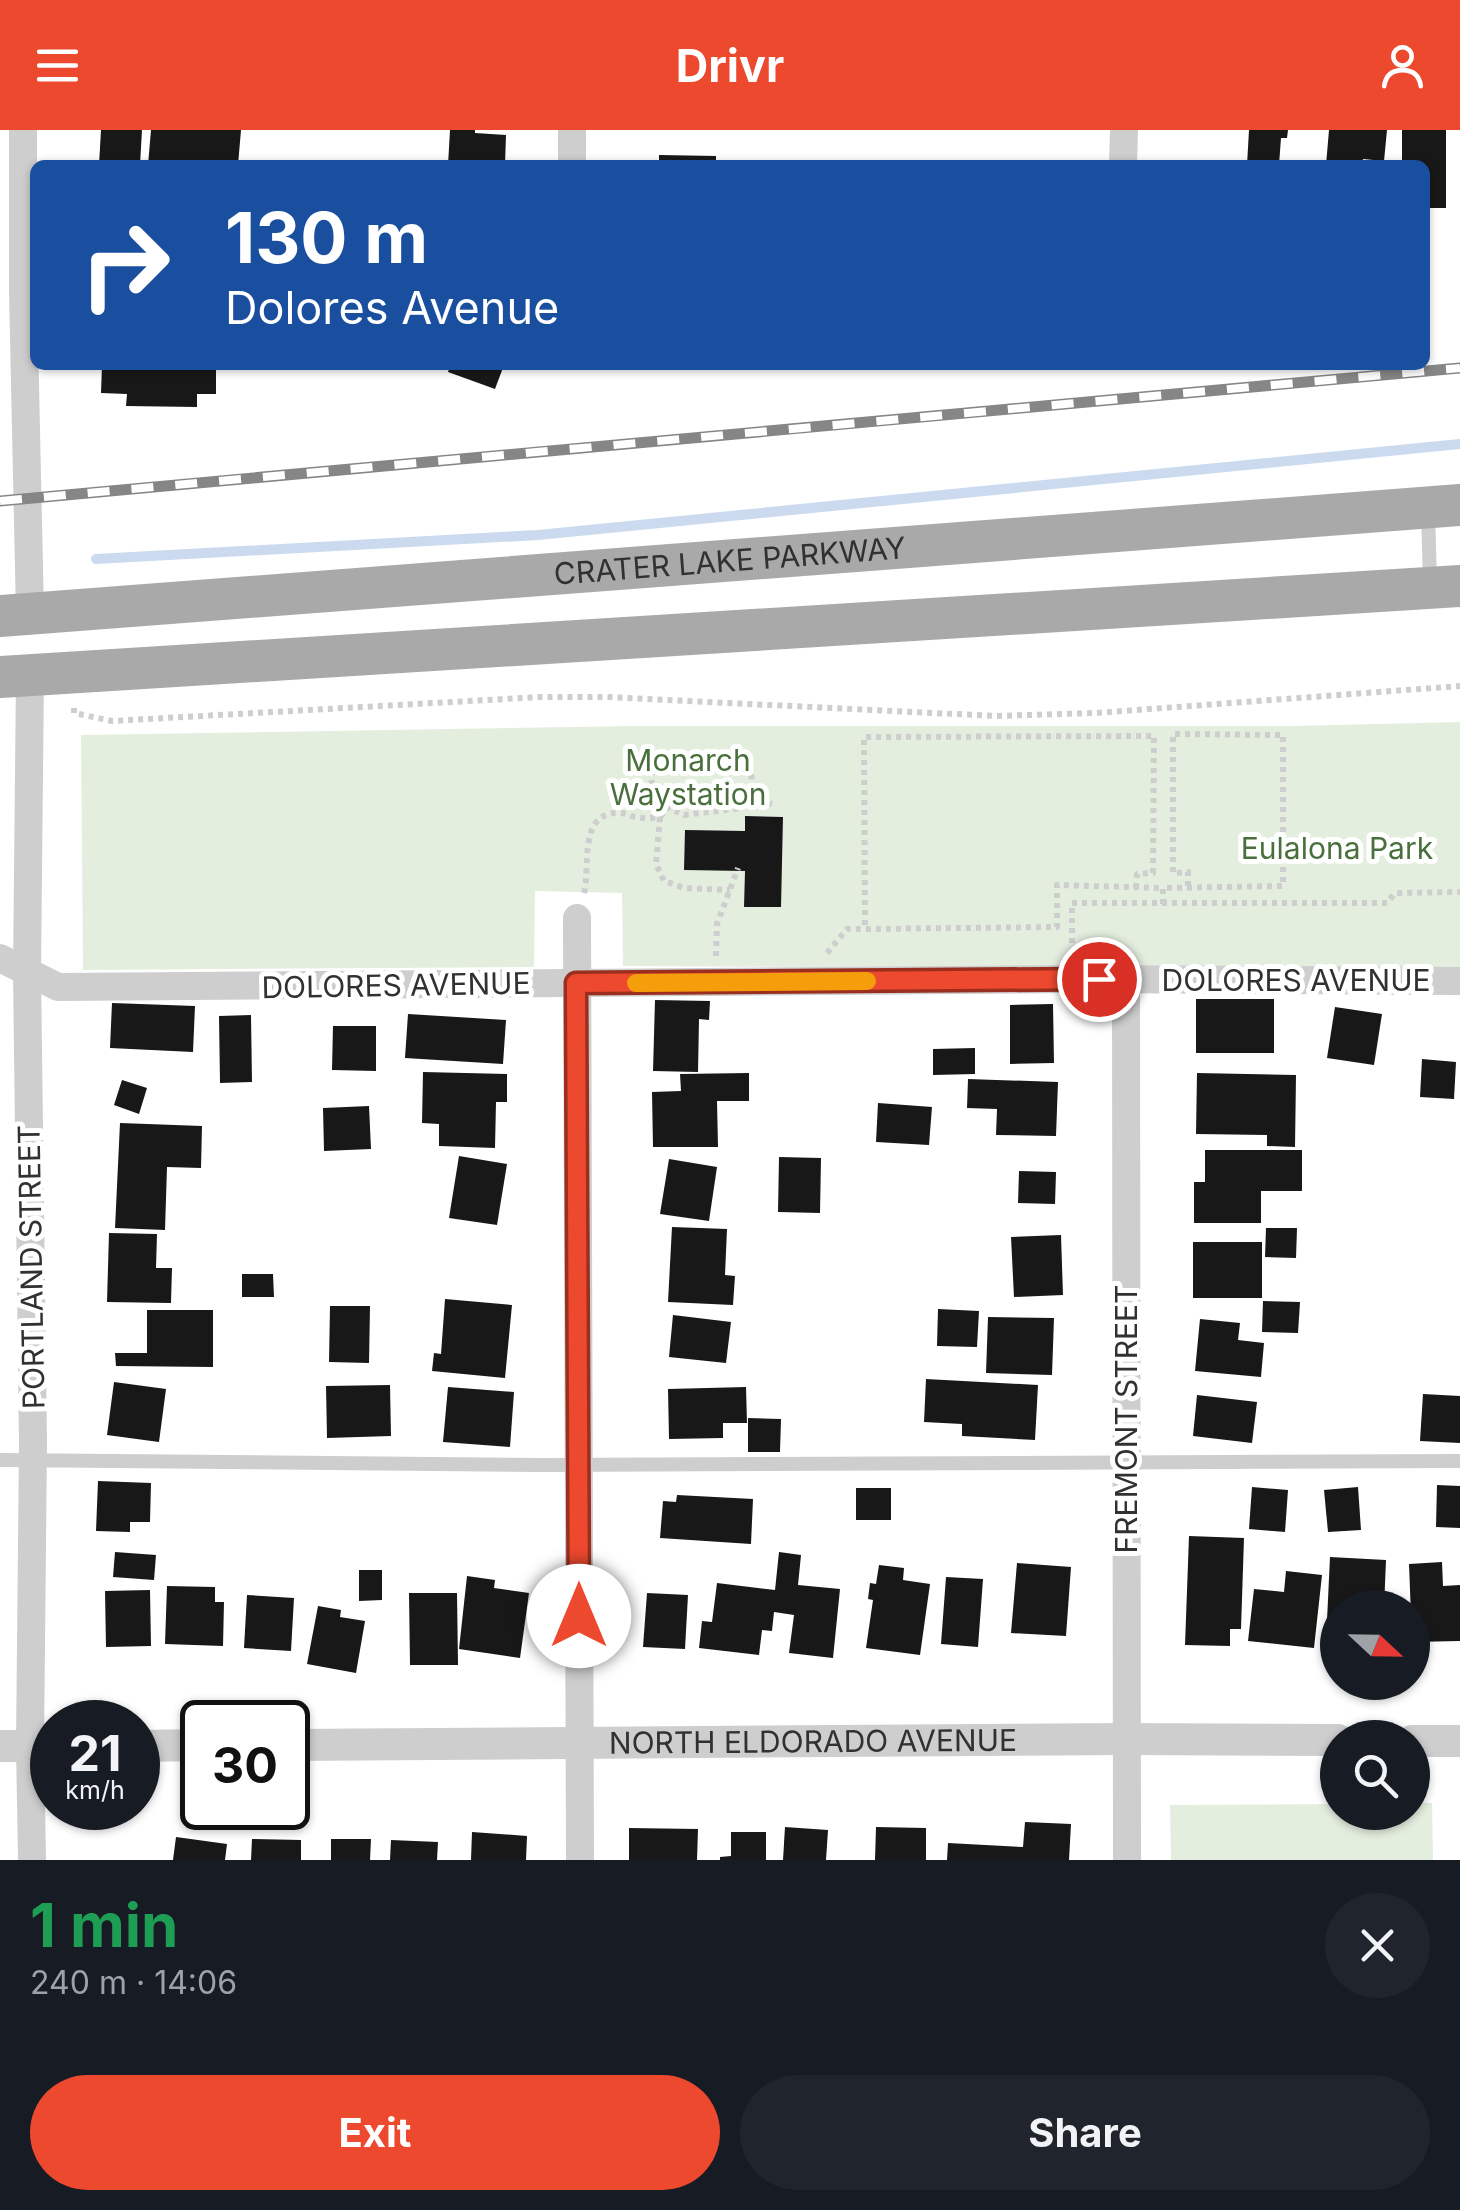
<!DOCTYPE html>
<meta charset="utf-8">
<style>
:root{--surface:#171b24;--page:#20242c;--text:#f1f3f6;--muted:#9ea1a6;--accent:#ed492f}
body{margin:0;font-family:Inter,sans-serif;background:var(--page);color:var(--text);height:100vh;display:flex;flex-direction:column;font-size:38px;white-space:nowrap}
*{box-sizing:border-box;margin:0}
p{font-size:32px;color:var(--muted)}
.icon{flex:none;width:55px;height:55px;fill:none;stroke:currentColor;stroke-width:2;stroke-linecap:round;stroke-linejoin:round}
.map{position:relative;height:1730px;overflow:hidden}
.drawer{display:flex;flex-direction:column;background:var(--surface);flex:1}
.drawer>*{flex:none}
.hud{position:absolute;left:30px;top:30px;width:1400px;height:210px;border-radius:15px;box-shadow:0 2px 8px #0004;background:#1a4fa0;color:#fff;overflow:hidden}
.needle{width:65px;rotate:112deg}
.tools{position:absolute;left:1320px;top:1460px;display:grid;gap:20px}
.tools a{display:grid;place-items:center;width:110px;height:110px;border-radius:50%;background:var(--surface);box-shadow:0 2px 8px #0004;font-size:50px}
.speed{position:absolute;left:30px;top:1570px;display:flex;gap:20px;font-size:50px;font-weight:700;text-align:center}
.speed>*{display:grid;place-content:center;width:130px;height:130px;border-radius:50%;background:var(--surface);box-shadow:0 2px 8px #0004;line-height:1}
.speed small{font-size:25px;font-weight:400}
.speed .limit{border:5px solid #111;border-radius:15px;background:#fff;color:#111}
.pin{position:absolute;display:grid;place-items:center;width:85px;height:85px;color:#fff;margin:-42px;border:5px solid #fff;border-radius:50%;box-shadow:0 2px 10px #0007}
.me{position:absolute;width:110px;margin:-55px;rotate:0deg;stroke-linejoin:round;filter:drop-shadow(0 0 8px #0008)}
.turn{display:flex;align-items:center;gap:35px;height:210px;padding:0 30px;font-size:45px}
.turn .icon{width:130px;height:130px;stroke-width:2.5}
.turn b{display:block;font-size:70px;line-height:85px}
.round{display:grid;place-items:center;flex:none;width:105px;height:105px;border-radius:52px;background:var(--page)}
.overview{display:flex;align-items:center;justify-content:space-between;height:170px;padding:0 30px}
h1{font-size:60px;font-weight:700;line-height:75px;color:#1e9e55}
.action{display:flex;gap:20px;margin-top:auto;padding:20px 30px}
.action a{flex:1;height:115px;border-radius:60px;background:var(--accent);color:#fff;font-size:40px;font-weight:700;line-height:115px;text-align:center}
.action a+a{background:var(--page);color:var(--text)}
header{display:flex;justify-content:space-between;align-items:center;height:130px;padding:0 30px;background:var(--accent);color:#fff;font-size:45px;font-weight:700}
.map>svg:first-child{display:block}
.green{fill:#e4eedf}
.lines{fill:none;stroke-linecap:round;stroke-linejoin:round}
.stream{stroke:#cbdaef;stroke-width:10}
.building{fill:#181818}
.path{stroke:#cecece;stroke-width:6;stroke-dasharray:5 5;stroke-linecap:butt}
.service{stroke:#cecece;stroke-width:14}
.minor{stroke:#cecece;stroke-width:28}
.tertiary{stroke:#cecece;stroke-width:32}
.primary{stroke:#a9a9a9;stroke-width:42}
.rail-casing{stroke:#868686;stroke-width:11}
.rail{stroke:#fff;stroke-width:8;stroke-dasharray:22;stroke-linecap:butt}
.route-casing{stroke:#9a2f1f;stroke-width:25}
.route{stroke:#ed492f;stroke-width:18}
.slow{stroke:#f59e0b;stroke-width:18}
.labels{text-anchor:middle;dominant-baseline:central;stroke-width:10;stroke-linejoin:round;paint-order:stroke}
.street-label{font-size:30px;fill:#313131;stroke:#fff}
.park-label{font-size:30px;fill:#49703c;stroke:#fff}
</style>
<header><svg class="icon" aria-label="menu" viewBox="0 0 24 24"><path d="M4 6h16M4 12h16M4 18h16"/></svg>Drivr<svg class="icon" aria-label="person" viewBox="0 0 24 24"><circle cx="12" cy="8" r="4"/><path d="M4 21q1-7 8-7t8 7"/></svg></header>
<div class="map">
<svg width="1460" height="1730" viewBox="0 0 1460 1730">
<rect width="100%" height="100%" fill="#fff"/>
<g class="green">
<path d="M1460,592V840L623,836L622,763L535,761L534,837L83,840L81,605L636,596H1293Z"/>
<path d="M1413,1673H1432L1433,1730H1171L1170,1675L1337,1674L1338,1682H1412Z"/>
</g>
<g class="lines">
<path class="stream" d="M96,429L538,405L1460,314"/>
</g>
<g class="building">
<path d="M101,0H142L140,35H99Z"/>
<path d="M151,0H241L238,35H148Z"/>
<path d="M450,0H475V3L506,5L505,35H448Z"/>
<path d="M1249,0H1288L1287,8H1281L1279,35H1247Z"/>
<path d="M1329,0H1387L1384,31L1363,29L1362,35H1326Z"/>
<path d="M1402,0H1446V78H1425V35H1402Z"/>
<path d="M659,25L716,26V35H659Z"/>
<path d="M102,235H216V264H197V277L126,276L127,264L101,263Z"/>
<path d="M450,235H504L495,259L448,242Z"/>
<path d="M745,686L783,687L781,777H744L745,741L684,740L685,700L745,701Z"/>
<rect x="1196" y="869" width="78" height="54"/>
<path d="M655,870L710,871L709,890L699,889L698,942L653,941Z"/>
<path d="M112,873L195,876L193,922L110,918Z"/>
<path d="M1053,874L1054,933L1010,934V875Z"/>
<path d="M1335,877L1382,884L1374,935L1327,928Z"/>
<path d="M408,884L506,890L503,934L405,928Z"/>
<path d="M251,885L252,952L220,953L219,886Z"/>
<path d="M333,896H376V941L332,940Z"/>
<path d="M975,918V944L933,945V919Z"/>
<path d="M1422,929L1456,932L1454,969L1420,967Z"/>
<path d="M423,942L507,944V972H496L495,1018L439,1016V994L422,993Z"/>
<path d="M749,943V971H717L718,1017H653L652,962L681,961L680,944Z"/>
<path d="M1197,943L1296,945L1295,1017L1267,1016V1005L1196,1004Z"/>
<path d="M968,949L1058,952L1056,1006L996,1005L997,979L967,978Z"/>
<path d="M122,950L147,958L139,984L114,975Z"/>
<path d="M878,973L932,977L929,1015L876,1012Z"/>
<path d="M369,976L371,1019L324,1021L323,978Z"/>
<path d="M120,993L202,996L201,1038L167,1037L165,1100L115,1098Z"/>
<path d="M1205,1020H1302V1061H1261V1093H1194V1052H1205Z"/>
<path d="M459,1026L507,1034L497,1095L449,1088Z"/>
<path d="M779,1027L821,1028L820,1083L778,1082Z"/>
<path d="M669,1029L717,1037L709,1091L660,1084Z"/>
<path d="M1019,1041L1056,1042L1055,1074L1018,1073Z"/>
<path d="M672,1097L727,1099L725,1145L735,1146L733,1175L668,1172Z"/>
<path d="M1266,1098H1297L1296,1128L1265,1127Z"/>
<path d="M109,1103L157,1104L156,1138H172L171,1173L107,1172Z"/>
<path d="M1061,1105L1063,1165L1014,1167L1011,1107Z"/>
<rect x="1193" y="1112" width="69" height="56"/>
<path d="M242,1144H273L274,1167H242Z"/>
<path d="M445,1169L512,1175L505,1248L432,1241L434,1223L441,1224Z"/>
<path d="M1263,1171L1300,1172L1298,1203L1262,1202Z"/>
<path d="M330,1176H370L369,1233L329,1232Z"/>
<path d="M938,1179L979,1181L977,1217L937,1216Z"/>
<path d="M147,1180H213V1237L116,1236L115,1223H147Z"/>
<path d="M673,1185L731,1192L726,1233L669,1227Z"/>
<path d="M988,1187L1054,1188L1052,1245L986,1243Z"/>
<path d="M1200,1189L1240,1193L1238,1210L1264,1213L1261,1247L1195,1241Z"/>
<path d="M926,1249L1038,1255L1035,1310L962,1306V1294L924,1292Z"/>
<path d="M114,1252L166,1259L159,1312L107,1305Z"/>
<path d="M390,1255L391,1306L327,1308L326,1256Z"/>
<path d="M448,1257L514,1262L510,1317L443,1312Z"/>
<path d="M746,1257L747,1293H723V1308L669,1309L668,1259Z"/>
<path d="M1423,1264L1460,1266V1313L1420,1311Z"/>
<path d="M1197,1265L1257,1272L1252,1313L1193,1306Z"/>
<path d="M748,1288L781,1289L780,1322H748Z"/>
<path d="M98,1351L151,1353L150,1392H130V1402L96,1401Z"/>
<path d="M1437,1355L1460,1356V1398L1436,1397Z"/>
<path d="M1252,1357L1288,1360L1285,1402L1249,1399Z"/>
<path d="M1358,1357L1361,1400L1328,1402L1324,1360Z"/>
<rect x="856" y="1358" width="35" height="32"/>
<path d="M677,1365L753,1369L751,1414L660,1408L663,1371L676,1372Z"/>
<path d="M1189,1406L1244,1408L1241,1499H1230V1516L1185,1515Z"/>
<path d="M115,1422L156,1425L154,1450L113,1447Z"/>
<path d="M779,1422L801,1425L798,1455L840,1459L833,1528L789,1523L794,1485L774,1482L772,1501L762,1500L759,1525L699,1518L702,1491L712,1492L717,1453L775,1460Z"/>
<path d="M1330,1427L1386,1430L1384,1478H1338V1513L1326,1512Z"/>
<path d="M1442,1432L1443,1456L1460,1455V1511L1412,1512L1409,1434Z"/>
<path d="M1017,1433L1071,1437L1066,1506L1011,1503Z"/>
<path d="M879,1435L904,1438L903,1450L930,1454L920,1525L866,1518L873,1470L868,1469L870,1453L876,1454Z"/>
<path d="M359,1440H382V1470L359,1471Z"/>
<path d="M1286,1441L1322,1445L1314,1518L1248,1511L1254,1459L1284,1462Z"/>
<path d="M467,1446L495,1450L494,1458L529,1463L520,1528L459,1519Z"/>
<path d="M946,1447L983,1449L978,1517L941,1514Z"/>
<path d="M167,1456L215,1457V1472H224L223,1516L165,1514Z"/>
<path d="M150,1460L151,1516L106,1517L105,1461Z"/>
<path d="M409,1463H457L458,1535H410Z"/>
<path d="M647,1463L688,1465L685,1519L643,1517Z"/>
<path d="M247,1465L294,1468L291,1521L244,1518Z"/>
<path d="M318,1476L341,1480L340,1487L365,1491L356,1543L307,1534Z"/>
<path d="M1025,1692L1071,1694L1069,1730H947L948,1713L1023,1717Z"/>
<path d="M785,1697L828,1700L826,1730H783Z"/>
<path d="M876,1697L926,1698V1730H875Z"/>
<path d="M629,1698L698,1699L697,1730H629Z"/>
<path d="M472,1702L527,1706L526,1730H471Z"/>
<path d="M731,1702H766V1730H720V1727L731,1726Z"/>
<path d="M176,1707L227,1714L225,1730H173Z"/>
<path d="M252,1709L301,1710V1730H251Z"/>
<path d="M331,1709H371L370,1730H331Z"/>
<path d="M391,1710L438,1712L437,1730H390Z"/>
</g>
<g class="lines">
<g class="path">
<path d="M74,578V583L112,591L541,567H605L996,586L1096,583L1460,556"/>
<path d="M751,667L772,674"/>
<path d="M660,687L668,678C654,658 645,654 657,630L688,621C693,624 697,627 703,628C725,633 753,620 752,656C751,667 749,670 742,678L684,685L668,678"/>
<path d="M1136,758L1137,744L1153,743L1154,606L864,607L865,799L1057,797V755L1163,758"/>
<path d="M584,763C591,737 577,681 620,683C625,683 630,686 636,687C644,689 652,688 660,687L656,734L664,751L684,758L730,760"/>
<path d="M1163,774V758L1283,756V605L1173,604V743L1188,742V757"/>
<path d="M827,823L847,799H865"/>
<path d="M1072,823V773H1387L1395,763L1460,762"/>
<path d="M716,826L717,794L738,738"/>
</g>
<g class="service">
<path d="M1428,383L1430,451"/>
<path d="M0,1330L542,1335L1460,1331"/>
</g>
<g class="minor">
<path d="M23,0V162L30,484"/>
<path d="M572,35V0"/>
<path d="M1123,35L1124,0"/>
<path d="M30,545L27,842L33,1312L30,1616L32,1730"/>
<path d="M577,788L580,1730"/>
<path d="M0,828L58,857L1072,849L1460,851"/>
<path d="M1126,849L1127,1730"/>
</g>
<g class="tertiary">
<path d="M1412,1611H1460"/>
<path id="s1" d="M288,1615L1126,1609L1338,1610"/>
<path d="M0,1616H52"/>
<path d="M138,1616L202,1615"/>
</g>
<g class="primary">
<path id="s2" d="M0,486L1460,375"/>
<path d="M0,547L1460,456"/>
</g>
<g class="rail-casing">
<path id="rail" d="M0,371L1460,238"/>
</g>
<use href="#rail" class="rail"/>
</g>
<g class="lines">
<g class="route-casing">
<path id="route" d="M579,1486L576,853L1099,849"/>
</g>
<use href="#route" class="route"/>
<path class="slow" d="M636,853L867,851"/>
</g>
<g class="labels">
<g class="street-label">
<text stroke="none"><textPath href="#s2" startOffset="732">CRATER LAKE PARKWAY</textPath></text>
<text x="1296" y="850">DOLORES AVENUE</text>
<text transform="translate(396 855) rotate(-1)">DOLORES AVENUE</text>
<text transform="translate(31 1137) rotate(-91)">PORTLAND STREET</text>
<text transform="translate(1126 1289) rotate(-90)">FREMONT STREET</text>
<text stroke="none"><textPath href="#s1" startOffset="525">NORTH ELDORADO AVENUE</textPath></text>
</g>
<g class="park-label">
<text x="688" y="630">Monarch<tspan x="688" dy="34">Waystation</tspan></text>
<text x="1337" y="718">Eulalona Park</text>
</g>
</g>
</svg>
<div class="tools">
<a><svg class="needle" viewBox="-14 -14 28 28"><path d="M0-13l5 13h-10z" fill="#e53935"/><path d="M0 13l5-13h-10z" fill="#9ea1a6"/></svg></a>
<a><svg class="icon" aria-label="search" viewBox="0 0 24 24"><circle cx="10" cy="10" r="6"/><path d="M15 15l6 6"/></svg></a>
</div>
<div class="speed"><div>21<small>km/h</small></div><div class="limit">30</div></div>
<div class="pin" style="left:1099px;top:849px;background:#d93025"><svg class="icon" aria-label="arrive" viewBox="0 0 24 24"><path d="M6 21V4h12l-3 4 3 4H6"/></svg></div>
<svg class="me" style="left:579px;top:1486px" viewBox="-20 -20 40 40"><circle r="19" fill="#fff"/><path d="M0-13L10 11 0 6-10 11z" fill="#ed492f"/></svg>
<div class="hud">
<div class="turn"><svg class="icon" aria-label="right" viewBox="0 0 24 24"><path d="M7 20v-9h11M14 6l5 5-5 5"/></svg><div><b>130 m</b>Dolores Avenue</div></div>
</div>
</div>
<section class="drawer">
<div class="overview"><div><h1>1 min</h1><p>240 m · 14:06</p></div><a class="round"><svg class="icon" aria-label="close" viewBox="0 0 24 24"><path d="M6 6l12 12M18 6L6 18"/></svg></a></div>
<div class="action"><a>Exit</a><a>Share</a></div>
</section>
